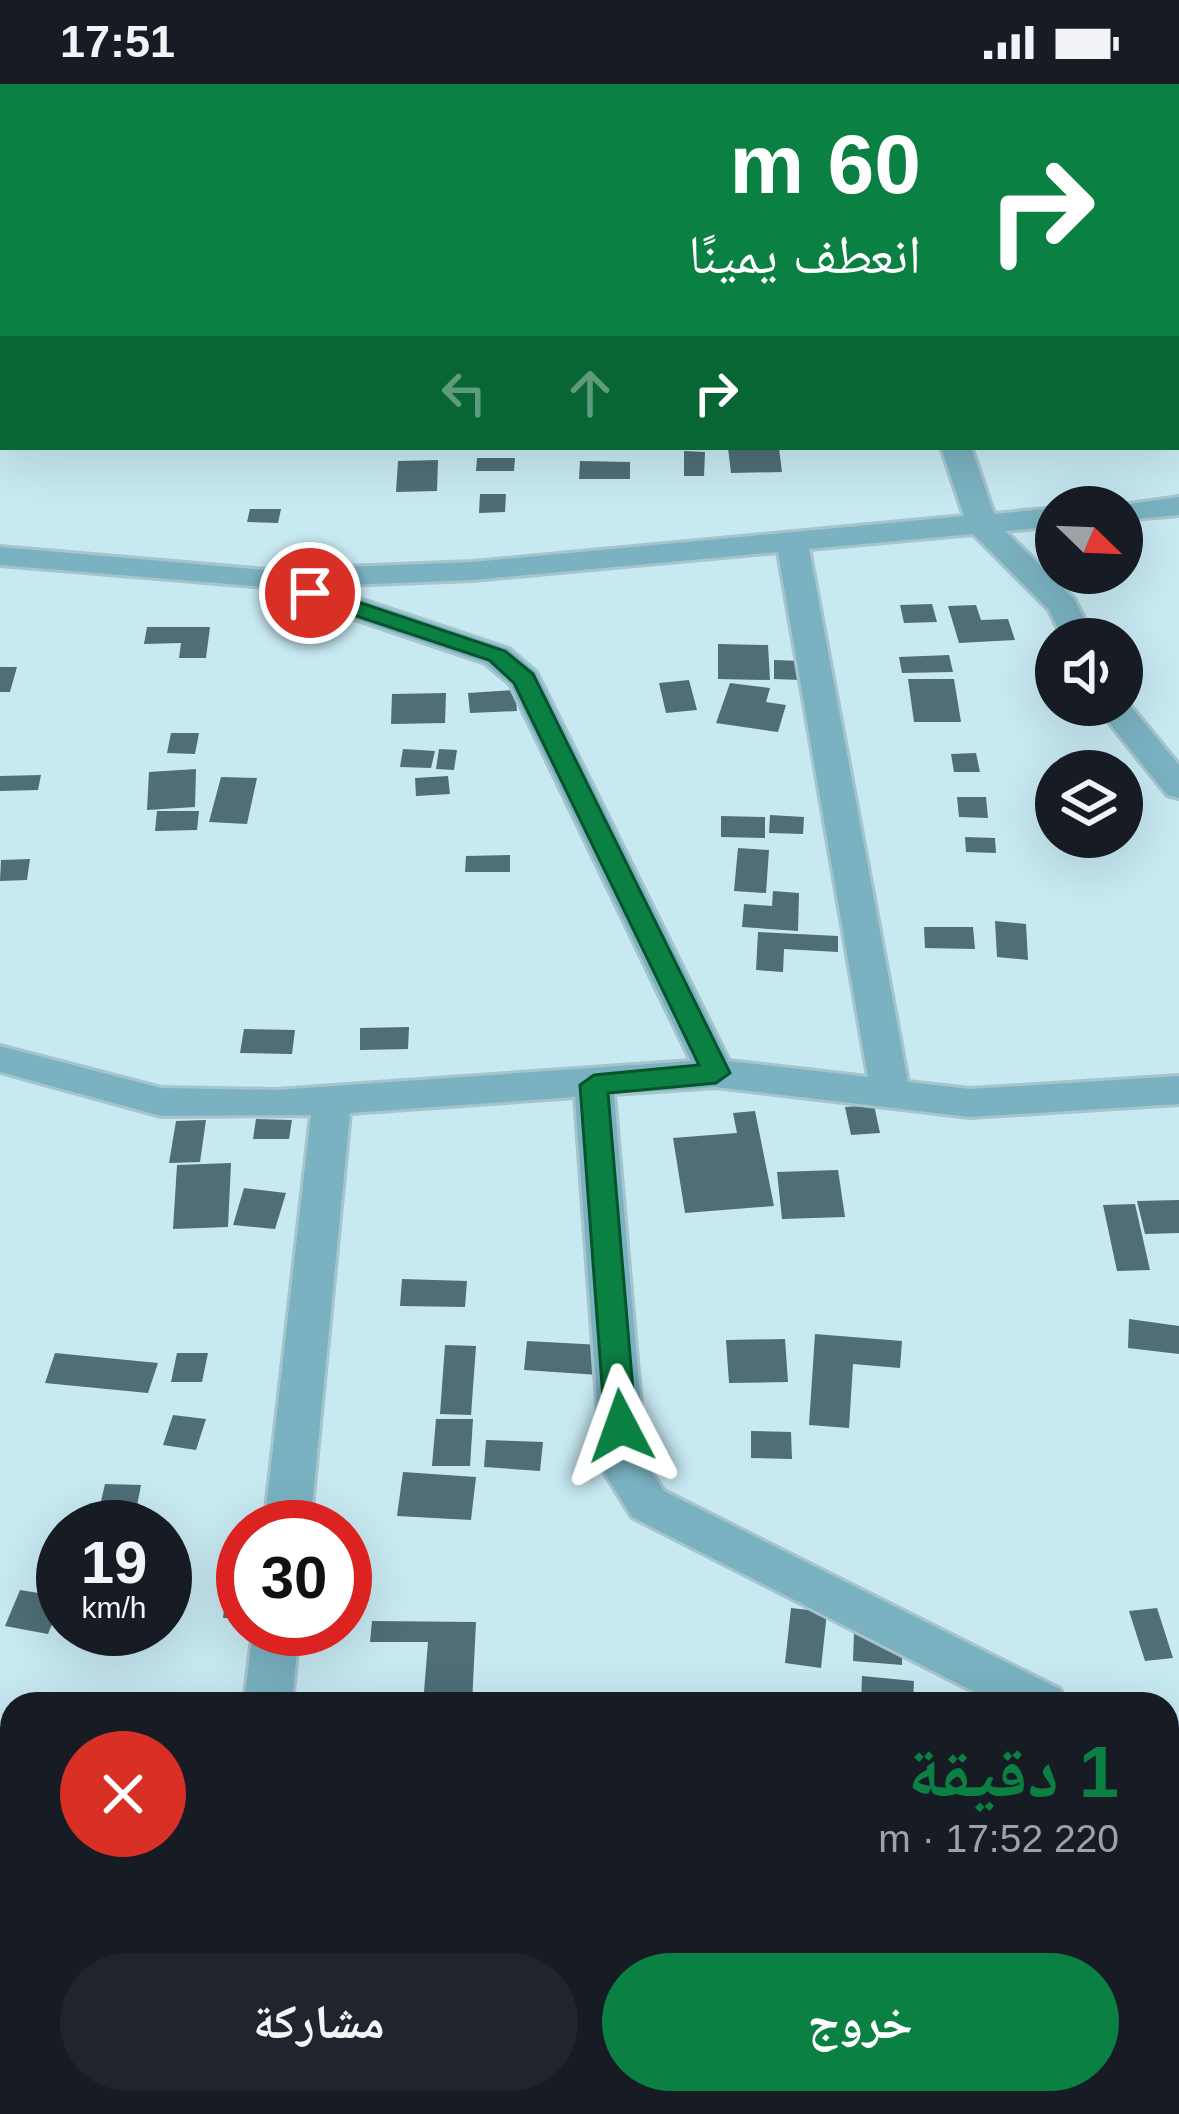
<!DOCTYPE html>
<html lang="ar">
<meta charset="utf-8">
<style>
:root{--surface:#171b24;--page:#20242c;--text:#f1f3f6;--muted:#9ea1a6;--accent:#0b8043}
body{margin:0;font-family:Arial,"Noto Naskh Arabic",sans-serif;background:var(--page);color:var(--text);direction:rtl;height:100vh;display:flex;flex-direction:column;font-size:45px;white-space:nowrap}
*{box-sizing:border-box;margin:0}
p{font-size:39px;color:var(--muted)}
.icon{flex:none;width:66px;height:66px;fill:none;stroke:currentColor;stroke-width:2;stroke-linecap:round;stroke-linejoin:round}
.map{position:relative;flex:1;overflow:hidden;direction:ltr}
.details{position:absolute;left:0px;top:1608px;width:1179px;height:423px;display:flex;flex-direction:column;background:var(--surface);border-radius:36px 36px 0 0;box-shadow:0 12px 48px #0002;direction:rtl}
.details>*{flex:none}
.top-card{position:absolute;left:0px;top:0px;width:1179px;height:366px;box-shadow:0 12px 48px #0002;direction:rtl;background:#0b8043;color:#fff;overflow:hidden}
.needle{width:78px;rotate:113deg}
.controls{position:absolute;left:1035px;top:402px;display:grid;gap:24px}
.controls a{display:grid;place-items:center;width:108px;height:108px;border-radius:50%;background:var(--surface);box-shadow:0 12px 48px #0002;font-size:60px}
.speed{position:absolute;left:36px;top:1416px;display:flex;gap:24px;font-size:60px;font-weight:700;text-align:center}
.speed>*{display:grid;place-content:center;width:156px;height:156px;border-radius:50%;background:var(--surface);box-shadow:0 12px 48px #0002;line-height:1}
.speed small{font-size:30px;font-weight:400}
.speed .limit{border:18px solid #d22;background:#fff;color:#111}
.pin{position:absolute;display:grid;place-items:center;width:102px;height:102px;color:#fff;margin:-51px;border:6px solid #fff;border-radius:50%;box-shadow:0 3px 12px #0007}
.me{position:absolute;width:132px;margin:-66px;rotate:356deg;stroke-linejoin:round;filter:drop-shadow(0 0 9px #0008)}
.turn{display:flex;align-items:center;gap:42px;height:252px;padding:0 60px;font-size:54px}
.turn .icon{width:156px;height:156px;stroke-width:2.5}
.turn b{display:block;font-size:84px;line-height:102px}
.lanes{display:flex;align-items:center;height:114px;padding:0 60px;background:#0003;justify-content:center;gap:60px;direction:ltr}
.lanes .off{opacity:.35}
.round{display:grid;place-items:center;flex:none;width:126px;height:126px;border-radius:63px;background:var(--page)}
.headline{display:flex;align-items:center;justify-content:space-between;height:204px;padding:0 60px}
h1{font-size:72px;font-weight:700;line-height:90px;color:var(--accent)}
.cta{display:flex;gap:24px;margin-top:auto;padding:24px 60px}
.cta a{flex:1;height:138px;border-radius:72px;background:var(--accent);color:#fff;font-size:48px;font-weight:700;line-height:138px;text-align:center}
.cta a+a{background:var(--page);color:var(--text)}
.status{display:flex;justify-content:space-between;align-items:center;height:84px;padding:0 60px;background:var(--surface);direction:ltr}
.status svg{height:33px;fill:currentColor}
.map>svg:first-child{display:block}
.building{fill:#4f6e76}
.lines{fill:none;stroke-linecap:round;stroke-linejoin:round}
.street-casing{stroke:#a6c4cc;stroke-width:6}
.street{fill:#7ab2c2;fill-rule:evenodd}
.route{fill:#0b8043;stroke:#07532c;stroke-width:3}
</style>
<div class="status"><b>17:51</b><svg viewBox="0 0 49 12"><path d="M0 12V9h3v3zM5 12V6h3v6zM10 12V3h3v9zM15 12V0h3v12zM26 1h20v11H26zM47 4h2v5h-2z"/></svg></div>
<div class="map">
<svg width="1179" height="2030" viewBox="0 0 1179 2030">
<rect width="100%" height="100%" fill="#c7e9f2"/>
<g class="building">
<path d="M728,364H779L782,388L731,389Z"/>
<path d="M684,367L705,368L704,392H684Z"/>
<path d="M477,374H515L514,387H476Z"/>
<path d="M438,376L437,407L396,408L398,377Z"/>
<path d="M580,377L630,378V395H579Z"/>
<path d="M480,410H506L505,428L479,429Z"/>
<path d="M250,425H281L278,439L247,438Z"/>
<path d="M932,520L937,538L904,539L900,521Z"/>
<path d="M976,521L981,536L1008,535L1015,556L959,559L948,522Z"/>
<path d="M147,543H210L206,574H179L181,559L144,560Z"/>
<path d="M718,560L768,561L770,596L718,595Z"/>
<path d="M949,571L953,588L902,589L899,573Z"/>
<path d="M774,576L800,577V596L774,595Z"/>
<path d="M0,583H17L10,608H0Z"/>
<path d="M908,595H954L961,638H914Z"/>
<path d="M689,596L697,626L666,629L659,599Z"/>
<path d="M730,599L770,604L766,618L786,621L778,648L716,639Z"/>
<path d="M515,606L517,627L470,629L468,609Z"/>
<path d="M446,609L445,639L391,640L392,610Z"/>
<path d="M171,649H199L195,670L167,669Z"/>
<path d="M403,665L435,667L431,684L400,683Z"/>
<path d="M439,665L457,666L454,686L436,685Z"/>
<path d="M976,669L980,688H954L951,670Z"/>
<path d="M196,685L195,723L147,726L149,688Z"/>
<path d="M41,691L38,706L0,707V692Z"/>
<path d="M448,692L450,710L416,712L415,694Z"/>
<path d="M221,693L257,694L247,740L209,738Z"/>
<path d="M957,713H986L988,734L959,733Z"/>
<path d="M157,727H199L197,746L155,747Z"/>
<path d="M770,731L804,733L803,750L769,749Z"/>
<path d="M721,732L765,733V754L721,753Z"/>
<path d="M965,753L995,754L996,769L966,768Z"/>
<path d="M738,764L769,766L766,809L734,807Z"/>
<path d="M510,771V788H465L466,772Z"/>
<path d="M30,775L27,796L0,797L1,776Z"/>
<path d="M773,807L799,809L798,847L742,843L744,820L772,822Z"/>
<path d="M995,837L1026,840L1028,876L997,873Z"/>
<path d="M924,843H973L975,865L925,864Z"/>
<path d="M758,848L838,852V868L784,865L783,888L756,886Z"/>
<path d="M409,943L408,965L360,966V944Z"/>
<path d="M244,945L295,946L292,970L240,969Z"/>
<path d="M874,1021L880,1049L851,1051L845,1023Z"/>
<path d="M755,1027L774,1122L685,1129L673,1054L737,1049L733,1029Z"/>
<path d="M256,1035L292,1036L289,1055H253Z"/>
<path d="M206,1036L200,1078L169,1079L176,1037Z"/>
<path d="M231,1079L228,1143L173,1145L177,1081Z"/>
<path d="M838,1086L845,1133L782,1135L777,1088Z"/>
<path d="M244,1104L286,1109L275,1145L233,1141Z"/>
<path d="M1179,1116V1149L1145,1150L1137,1117Z"/>
<path d="M1135,1120L1150,1186L1117,1187L1103,1121Z"/>
<path d="M402,1195L467,1197L465,1223L400,1222Z"/>
<path d="M1129,1235L1179,1242V1270L1128,1264Z"/>
<path d="M815,1250L902,1257L900,1284L853,1280L849,1344L809,1341Z"/>
<path d="M785,1255L788,1298L729,1299L726,1256Z"/>
<path d="M527,1257L601,1261L599,1291L524,1286Z"/>
<path d="M445,1261L476,1262L471,1331L440,1330Z"/>
<path d="M55,1269L158,1279L148,1309L45,1299Z"/>
<path d="M177,1269H208L202,1298H171Z"/>
<path d="M173,1331L206,1335L196,1366L163,1361Z"/>
<path d="M436,1335H473L470,1382H432Z"/>
<path d="M751,1347L791,1348L792,1375L751,1374Z"/>
<path d="M486,1356L543,1358L540,1387L484,1383Z"/>
<path d="M403,1388L476,1393L471,1436L397,1432Z"/>
<path d="M105,1400L141,1401L133,1443H95Z"/>
<path d="M227,1497H243V1534H223Z"/>
<path d="M20,1506L63,1513L48,1550L5,1542Z"/>
<path d="M855,1521L903,1525L902,1581L853,1577Z"/>
<path d="M791,1524L827,1528L821,1584L785,1579Z"/>
<path d="M1157,1524L1173,1574L1145,1577L1129,1527Z"/>
<path d="M372,1537L476,1538L472,1620H423L428,1558H370Z"/>
<path d="M862,1592L914,1597L913,1620H861Z"/>
<path d="M140,2019V2030H91V2024Z"/>
<path d="M210,2019H257L256,2030H209Z"/>
<rect x="510" y="2019" width="142" height="11"/>
</g>
<g class="lines">
<g class="street-casing">
<g id="street">
<path d="M827,0H851L852,3H828Z"/>
<path d="M1179,2V16H1176V3H1170Z"/>
<rect x="0" y="32" width="3" height="16"/>
<path d="M941,363H971L994,430L1056,424V442L1005,447L1074,515L1095,555H1063L1049,526L973,450L809,465L908,998L970,1005L1179,992V1020L970,1033L716,1003L614,1010L646,1381L664,1407L1060,1605L1067,1620H998L632,1433L602,1385L575,1013L350,1029L310,1443H264L311,1031L161,1032L0,988V962L161,1004L276,1006L691,977L510,600L485,579L283,511L278,504L0,481V463L266,486L473,478L964,432ZM778,468L868,993L729,977L536,588L509,565L321,502L473,496Z"/>
<path d="M1179,413V431L1122,436V423H1109Z"/>
<path d="M1124,614L1179,681V714L1167,711L1095,621H1122Z"/>
<path d="M253,1545H299L292,1620H244Z"/>
<path d="M1167,1661L1179,1665V1709L1167,1705Z"/>
<rect x="1167" y="1713" width="12" height="44"/>
<path d="M12,1789V1835L0,1836V1790Z"/>
<path d="M638,2019H692L693,2030H639Z"/>
</g>
</g>
<use href="#street" class="street"/>
</g>
<path class="route" d="M310,502L505,567L533,590L730,989L716,999L608,1009L636,1342L632,1351H610L605,1342L580,1001L594,991L699,981L514,599L489,576L302,514L299,509Z"/>
</svg>
<div class="controls">
<a><svg class="needle" viewBox="-14 -14 28 28"><path d="M0-13l5 13h-10z" fill="#e53935"/><path d="M0 13l5-13h-10z" fill="#9ea1a6"/></svg></a>
<a><svg class="icon" aria-label="sound" viewBox="0 0 24 24"><path d="M4 9h4l5-4v14l-5-4H4zM17 9q2 3 0 6"/></svg></a>
<a><svg class="icon" aria-label="layers" viewBox="0 0 24 24"><path d="M12 4l9 5-9 5-9-5zM3 14l9 5 9-5"/></svg></a>
</div>
<div class="speed"><div>19<small>km/h</small></div><div class="limit">30</div></div>
<div class="pin" style="left:310px;top:509px;background:#d93025"><svg class="icon" aria-label="arrive" viewBox="0 0 24 24"><path d="M6 21V4h12l-3 4 3 4H6"/></svg></div>
<svg class="me" style="left:621px;top:1342px" viewBox="-20 -20 40 40"><path d="M0-17L14 15 0 8-14 15z" fill="#0b8043" stroke="#fff" stroke-width="4"/></svg>
<div class="top-card">
<div class="turn"><svg class="icon" aria-label="right" viewBox="0 0 24 24"><path d="M7 20v-9h11M14 6l5 5-5 5"/></svg><div><b>60 m</b>انعطف يمينًا</div></div>
<div class="lanes"><svg class="icon off" aria-label="left" viewBox="0 0 24 24"><path d="M17 20v-9H6M10 6l-5 5 5 5"/></svg><svg class="icon off" aria-label="ahead" viewBox="0 0 24 24"><path d="M12 20V5M6 11l6-6 6 6"/></svg><svg class="icon" aria-label="right" viewBox="0 0 24 24"><path d="M7 20v-9h11M14 6l5 5-5 5"/></svg></div>
</div>
<section class="details">
<div class="headline"><div><h1>1 دقيقة</h1><p>220 m · 17:52</p></div><a class="round" style="background:#d93025;color:#fff"><svg class="icon" aria-label="close" viewBox="0 0 24 24"><path d="M6 6l12 12M18 6L6 18"/></svg></a></div>
<div class="cta"><a>خروج</a><a>مشاركة</a></div>
</section>
</div>
